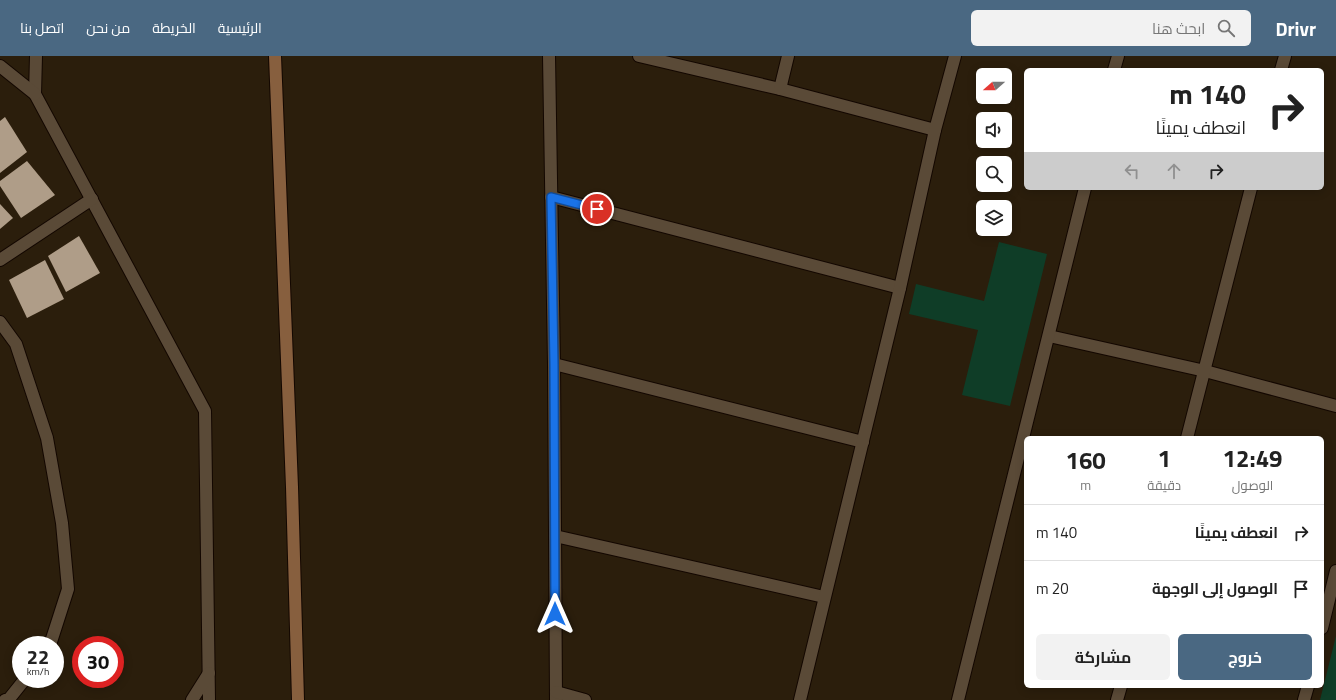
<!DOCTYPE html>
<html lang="ar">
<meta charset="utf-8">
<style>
:root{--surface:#fff;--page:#f2f2f2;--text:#222;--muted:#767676;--line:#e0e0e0;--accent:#4a6882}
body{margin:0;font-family:"Titillium Web",Cairo,sans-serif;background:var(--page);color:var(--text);direction:rtl;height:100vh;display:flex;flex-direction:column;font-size:15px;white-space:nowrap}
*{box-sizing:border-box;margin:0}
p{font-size:13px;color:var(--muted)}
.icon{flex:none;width:22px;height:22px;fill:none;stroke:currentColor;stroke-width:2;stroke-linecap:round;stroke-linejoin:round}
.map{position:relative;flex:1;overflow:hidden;direction:ltr}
.sheet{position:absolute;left:1024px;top:380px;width:300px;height:252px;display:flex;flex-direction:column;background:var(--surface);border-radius:6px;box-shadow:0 2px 10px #0003;direction:rtl}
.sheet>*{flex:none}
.guide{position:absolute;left:1024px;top:12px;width:300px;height:122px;border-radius:6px;box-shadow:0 2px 10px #0003;direction:rtl;background:#fff;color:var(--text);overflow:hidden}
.needle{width:26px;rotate:249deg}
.controls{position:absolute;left:976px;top:12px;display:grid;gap:8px}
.controls a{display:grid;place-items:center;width:36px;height:36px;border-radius:6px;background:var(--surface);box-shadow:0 2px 10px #0003;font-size:20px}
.speed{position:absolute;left:12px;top:580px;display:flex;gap:8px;font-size:20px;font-weight:700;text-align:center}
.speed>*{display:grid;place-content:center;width:52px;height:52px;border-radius:50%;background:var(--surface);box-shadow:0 2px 10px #0003;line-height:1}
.speed small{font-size:10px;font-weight:400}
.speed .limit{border:6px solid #d22;background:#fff;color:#111}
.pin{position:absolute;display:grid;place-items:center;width:34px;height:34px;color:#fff;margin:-17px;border:2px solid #fff;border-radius:50%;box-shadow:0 1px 4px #0007}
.me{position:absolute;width:44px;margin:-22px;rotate:0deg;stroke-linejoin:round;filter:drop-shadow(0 0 3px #0008)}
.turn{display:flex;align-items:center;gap:14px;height:84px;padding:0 12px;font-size:18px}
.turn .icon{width:52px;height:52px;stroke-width:2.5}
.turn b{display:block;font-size:28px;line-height:34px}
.lanes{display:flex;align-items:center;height:38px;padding:0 12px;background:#0003;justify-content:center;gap:20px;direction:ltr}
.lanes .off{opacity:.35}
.eta{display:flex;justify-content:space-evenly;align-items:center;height:68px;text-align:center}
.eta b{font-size:24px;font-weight:700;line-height:28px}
.cta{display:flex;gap:8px;margin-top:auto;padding:8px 12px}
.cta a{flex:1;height:46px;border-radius:6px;background:var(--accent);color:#fff;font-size:16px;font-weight:700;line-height:46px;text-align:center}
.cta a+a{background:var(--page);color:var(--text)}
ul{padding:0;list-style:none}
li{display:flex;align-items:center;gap:12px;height:56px;padding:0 12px;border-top:1px solid var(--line)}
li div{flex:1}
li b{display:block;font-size:15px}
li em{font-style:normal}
header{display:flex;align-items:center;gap:24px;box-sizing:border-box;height:56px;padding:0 20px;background:var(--accent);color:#fff}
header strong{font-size:19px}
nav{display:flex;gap:22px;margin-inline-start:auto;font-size:14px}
.search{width:280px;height:36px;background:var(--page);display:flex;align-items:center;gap:10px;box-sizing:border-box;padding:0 14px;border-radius:6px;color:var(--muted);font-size:15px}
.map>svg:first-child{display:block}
.green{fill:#0f3d27}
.building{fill:#af9d88}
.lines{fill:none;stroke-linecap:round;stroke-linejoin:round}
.street-casing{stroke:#130700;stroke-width:14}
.secondary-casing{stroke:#130700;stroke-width:14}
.street{stroke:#5a4a37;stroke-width:12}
.secondary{stroke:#875f3e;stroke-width:12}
.route-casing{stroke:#114b97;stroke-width:10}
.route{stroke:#1a73e8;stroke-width:7}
</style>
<header>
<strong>Drivr</strong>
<div class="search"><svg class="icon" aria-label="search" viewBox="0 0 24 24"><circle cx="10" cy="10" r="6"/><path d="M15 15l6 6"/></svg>ابحث هنا</div>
<nav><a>الرئيسية</a><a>الخريطة</a><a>من نحن</a><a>اتصل بنا</a></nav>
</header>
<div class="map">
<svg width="1336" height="644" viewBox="0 0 1336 644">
<rect width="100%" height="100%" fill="#2b1e0c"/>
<g class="green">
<path d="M999,186L1047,198L1010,350L962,339L978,274L909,258L916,228L984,245Z"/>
<path d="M1336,580V644H1320Z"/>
</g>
<g class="building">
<path d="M5,61L27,96L0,117V65Z"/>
<path d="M27,105L55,139L21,162L0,130V125Z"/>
<path d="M0,148L13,162L0,173Z"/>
<path d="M79,180L100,217L66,236L48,200Z"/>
<path d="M45,204L64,243L27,262L9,224Z"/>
</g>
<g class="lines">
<g class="street-casing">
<g id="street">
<path d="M36,0L35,38L205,355L209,644"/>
<path d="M549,0L554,308L556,644"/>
<path d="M639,0L780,33L935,74"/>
<path d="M0,10L35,38"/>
<path d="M1114,14L1118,0"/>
<path d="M1281,14L1285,0"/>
<path d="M780,33L788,0"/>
<path d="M551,141L900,232"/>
<path d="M0,204L92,143"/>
<path d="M0,266L16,288L47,382L62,467L68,533L50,589"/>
<path d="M1049,280L1205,315L1336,350"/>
<path d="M554,308L863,386"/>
<path d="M1187,382L1251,132"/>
<path d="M555,480L824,541"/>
<path d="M1322,572L1336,515"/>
<path d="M556,636L585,644"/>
<path d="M5,644L9,643L25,623"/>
<path d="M192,644L209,617"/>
<path d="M800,644L900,232L935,74L955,0"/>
<path d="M958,644L1085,132"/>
<path d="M1117,644L1121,630"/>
<path d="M1304,644L1308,630"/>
</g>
</g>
<g class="secondary-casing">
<path id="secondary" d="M275,0L292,431L298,644"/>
</g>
<use href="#street" class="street"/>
<use href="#secondary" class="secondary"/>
</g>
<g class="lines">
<g class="route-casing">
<path id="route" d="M555,558L554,308L551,141L597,153"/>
</g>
<use href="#route" class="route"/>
</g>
</svg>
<div class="controls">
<a><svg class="needle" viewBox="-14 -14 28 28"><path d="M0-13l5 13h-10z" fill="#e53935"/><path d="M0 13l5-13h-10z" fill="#767676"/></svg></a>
<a><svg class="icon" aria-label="sound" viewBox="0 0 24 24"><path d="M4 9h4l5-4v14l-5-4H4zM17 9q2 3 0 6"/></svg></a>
<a><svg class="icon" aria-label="search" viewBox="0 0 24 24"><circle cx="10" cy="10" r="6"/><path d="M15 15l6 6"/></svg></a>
<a><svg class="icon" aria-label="layers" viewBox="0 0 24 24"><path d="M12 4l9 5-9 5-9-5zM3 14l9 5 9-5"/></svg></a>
</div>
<div class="speed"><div>22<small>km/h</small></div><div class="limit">30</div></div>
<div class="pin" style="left:597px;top:153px;background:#d93025"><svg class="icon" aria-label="arrive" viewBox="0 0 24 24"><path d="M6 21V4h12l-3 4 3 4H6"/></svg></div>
<svg class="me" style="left:555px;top:558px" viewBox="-20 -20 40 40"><path d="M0-17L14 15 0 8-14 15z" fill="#1a73e8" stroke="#fff" stroke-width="4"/></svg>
<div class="guide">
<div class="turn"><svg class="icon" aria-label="right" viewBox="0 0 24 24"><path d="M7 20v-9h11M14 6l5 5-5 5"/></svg><div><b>140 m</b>انعطف يمينًا</div></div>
<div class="lanes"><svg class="icon off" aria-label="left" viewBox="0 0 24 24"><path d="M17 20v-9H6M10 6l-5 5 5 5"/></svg><svg class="icon off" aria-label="ahead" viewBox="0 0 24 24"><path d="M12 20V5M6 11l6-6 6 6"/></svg><svg class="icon" aria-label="right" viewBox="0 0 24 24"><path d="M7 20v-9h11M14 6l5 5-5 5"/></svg></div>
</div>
<section class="sheet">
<div class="eta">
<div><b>12:49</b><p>الوصول</p></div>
<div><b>1</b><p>دقيقة</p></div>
<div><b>160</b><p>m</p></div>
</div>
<ul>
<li><svg class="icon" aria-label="right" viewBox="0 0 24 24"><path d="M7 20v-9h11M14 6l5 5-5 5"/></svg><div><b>انعطف يمينًا</b></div><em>140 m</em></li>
<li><svg class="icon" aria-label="arrive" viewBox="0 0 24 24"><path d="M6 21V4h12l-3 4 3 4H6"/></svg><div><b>الوصول إلى الوجهة</b></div><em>20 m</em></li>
</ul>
<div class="cta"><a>خروج</a><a>مشاركة</a></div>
</section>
</div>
